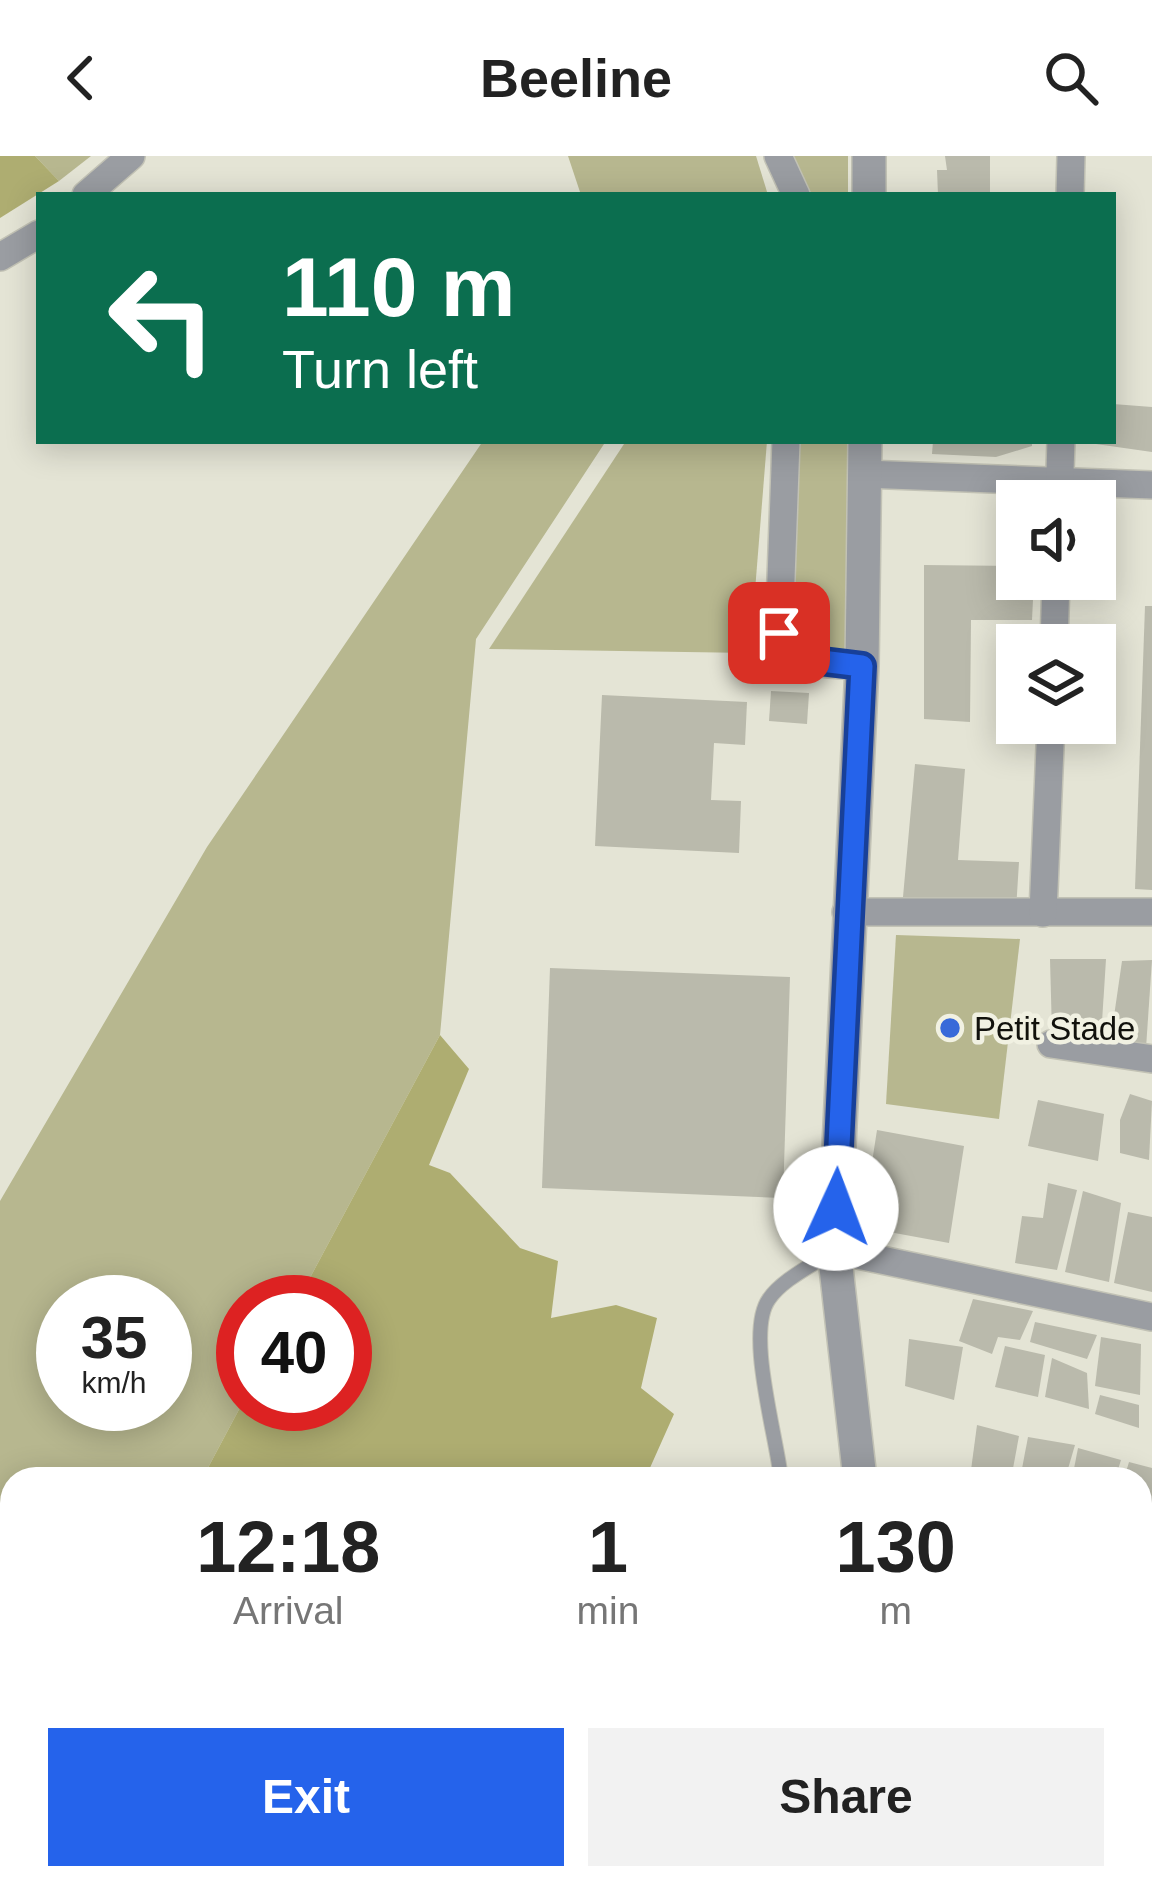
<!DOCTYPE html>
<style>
:root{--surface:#fff;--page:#f2f2f2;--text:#222;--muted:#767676;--accent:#2563eb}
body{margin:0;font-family:Arial,sans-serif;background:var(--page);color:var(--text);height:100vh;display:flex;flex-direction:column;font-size:45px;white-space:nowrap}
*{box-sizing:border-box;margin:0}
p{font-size:39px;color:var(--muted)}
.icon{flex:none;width:66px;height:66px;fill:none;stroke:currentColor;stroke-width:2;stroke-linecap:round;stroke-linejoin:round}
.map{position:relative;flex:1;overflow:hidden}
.side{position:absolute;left:0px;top:1311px;width:1152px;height:423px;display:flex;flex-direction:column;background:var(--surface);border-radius:36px 36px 0 0;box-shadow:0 6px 30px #0003}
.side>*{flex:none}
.top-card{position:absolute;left:36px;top:36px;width:1080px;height:252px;border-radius:0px;box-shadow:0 6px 30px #0003;background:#0b6e4f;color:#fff;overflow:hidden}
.controls{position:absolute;left:996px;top:324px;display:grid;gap:24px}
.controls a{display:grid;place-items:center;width:120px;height:120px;border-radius:0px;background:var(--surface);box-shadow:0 6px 30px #0003;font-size:60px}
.speed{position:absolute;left:36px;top:1119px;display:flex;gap:24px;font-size:60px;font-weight:700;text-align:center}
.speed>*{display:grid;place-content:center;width:156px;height:156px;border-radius:50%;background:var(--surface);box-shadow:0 6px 30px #0003;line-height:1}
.speed small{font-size:30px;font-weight:400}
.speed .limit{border:18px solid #d22;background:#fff;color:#111}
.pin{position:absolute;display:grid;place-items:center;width:102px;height:102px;color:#fff;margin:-51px;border-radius:24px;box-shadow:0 6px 18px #0006}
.me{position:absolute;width:132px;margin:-66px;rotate:2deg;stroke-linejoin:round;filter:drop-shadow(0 0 9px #0008)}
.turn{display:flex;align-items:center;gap:42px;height:252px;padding:0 48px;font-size:54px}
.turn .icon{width:156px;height:156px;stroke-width:2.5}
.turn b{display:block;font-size:84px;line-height:102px}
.eta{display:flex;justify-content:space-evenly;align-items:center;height:204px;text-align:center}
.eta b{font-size:72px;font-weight:700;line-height:84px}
.action{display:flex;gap:24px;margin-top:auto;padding:24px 48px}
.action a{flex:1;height:138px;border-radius:0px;background:var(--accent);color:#fff;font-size:48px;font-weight:700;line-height:138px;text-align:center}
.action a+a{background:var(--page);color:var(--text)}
header{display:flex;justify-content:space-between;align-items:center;height:156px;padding:0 48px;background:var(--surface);font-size:54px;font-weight:700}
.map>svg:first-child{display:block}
.green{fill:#b7b78f;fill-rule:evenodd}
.forest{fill:#aead71}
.building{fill:#babaac}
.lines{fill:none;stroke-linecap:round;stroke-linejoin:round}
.service-casing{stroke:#c2c2b5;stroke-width:16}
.minor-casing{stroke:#c2c2b5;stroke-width:30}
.tertiary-casing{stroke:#c2c2b5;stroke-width:36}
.service{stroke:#9a9da2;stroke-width:14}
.minor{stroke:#9a9da2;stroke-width:27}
.tertiary{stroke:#9a9da2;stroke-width:33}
.route-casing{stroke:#184099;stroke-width:30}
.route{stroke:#2563eb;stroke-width:21}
.poi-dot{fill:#386ad9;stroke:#f1f1e2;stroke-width:4.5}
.labels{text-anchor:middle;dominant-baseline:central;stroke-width:9;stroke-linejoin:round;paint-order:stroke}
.poi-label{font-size:33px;fill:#11110c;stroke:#f1f1e2;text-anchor:start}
</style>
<header><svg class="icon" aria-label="back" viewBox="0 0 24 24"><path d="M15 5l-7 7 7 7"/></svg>Beeline<svg class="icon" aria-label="search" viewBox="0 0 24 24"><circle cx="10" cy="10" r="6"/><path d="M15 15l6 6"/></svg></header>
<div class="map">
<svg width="1152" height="1733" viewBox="0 0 1152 1733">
<rect width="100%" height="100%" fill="#e4e4d5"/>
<g class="green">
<path d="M35,0H91L59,25Z"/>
<path d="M568,0H756L768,39H581Z"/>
<path d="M791,0H848V39H812Z"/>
<path d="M483,285H606L476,483L440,879L297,1146H243V1246L202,1323H12V1509L0,1514V1045L207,691ZM63,1146H165V1248H63Z"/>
<path d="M626,285H767L750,497L489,493Z"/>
<path d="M798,285H848L847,496L805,494L794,482Z"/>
<path d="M896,779L1020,783L999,963L886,948Z"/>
</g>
<g class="forest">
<path d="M0,0H35L59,25L0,62Z"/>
<path d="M440,879L469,913L429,1009L450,1017L520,1092L558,1105L551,1162L616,1149L657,1162L641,1232L674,1258L645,1323H202L243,1246L345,1248V1146H297Z"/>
<path d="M312,1722H478L474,1733H316Z"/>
</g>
<g class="building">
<path d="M945,0H990V39H938L937,14H947Z"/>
<path d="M1113,248L1152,251V296L1096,288L1113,285Z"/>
<path d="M933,285H1032V290L996,301L932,298Z"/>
<path d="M924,409L1017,410V423H1034L1032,464H971L970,566L924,563Z"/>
<path d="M1145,450H1152V734L1135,733Z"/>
<path d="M771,535L809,537L807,568L769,565Z"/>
<path d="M602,539L747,546L745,589L714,587L711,644L741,645L739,697L595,690Z"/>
<path d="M915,608L965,613L958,704L1019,706L1016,754L902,752Z"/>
<path d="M1050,803H1106L1101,882L1052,877Z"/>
<path d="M1152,804L1146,892L1110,888L1122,805Z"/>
<path d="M550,812L790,821L783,1042L542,1032Z"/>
<path d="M1130,938L1152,945L1149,1004L1120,997V964Z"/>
<path d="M1038,944L1104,958L1098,1005L1028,990Z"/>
<path d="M877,974L964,990L949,1087L862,1071Z"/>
<path d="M1048,1027L1077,1034L1057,1114L1015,1107L1022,1060L1043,1062Z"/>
<path d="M1083,1035L1121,1047L1109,1126L1065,1116Z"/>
<path d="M1128,1056L1152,1061V1136L1114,1127Z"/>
<path d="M973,1143L1033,1155L1020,1184L998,1181L992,1198L959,1185Z"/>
<path d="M1035,1166L1097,1179L1087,1203L1030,1186Z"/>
<path d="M1101,1181L1141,1188L1140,1239L1095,1230Z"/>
<path d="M909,1183L963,1191L954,1244L905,1230Z"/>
<path d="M1005,1190L1045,1199L1038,1241L995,1231Z"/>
<path d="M1052,1202L1087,1217L1089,1253L1045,1241Z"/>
<path d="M1100,1239L1139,1249V1272L1095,1258Z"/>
<path d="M977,1269L1019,1280L1011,1323L971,1314Z"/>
<path d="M1028,1281L1075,1289L1065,1323H1020Z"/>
<path d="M1078,1292L1121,1304L1115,1323H1072Z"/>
<path d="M1129,1306L1152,1312V1386L1140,1383V1323H1124Z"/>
<path d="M528,1722H584L579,1733L552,1725L548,1733H523Z"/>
<rect x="624" y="1722" width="21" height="11"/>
<rect x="666" y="1722" width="49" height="11"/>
<rect x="740" y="1722" width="26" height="11"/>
</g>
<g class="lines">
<g class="service-casing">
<g id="service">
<path d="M781,1323C777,1281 745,1176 769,1143C782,1124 811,1110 830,1097"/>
<path d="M815,1722L816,1733"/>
</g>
</g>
<g class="minor-casing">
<g id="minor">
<path d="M778,0L796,39"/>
<path d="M86,39L131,0"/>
<path d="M1070,39L1071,0"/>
<path d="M0,101L39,78"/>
<path d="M786,285L779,477C794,512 829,507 862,510"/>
<path d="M864,318L1152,329"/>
<path d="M1059,345L1061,285"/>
<path d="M1054,489L1056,423"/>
<path d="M846,756H1152"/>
<path d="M1043,757L1051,567"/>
<path d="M1051,888L1152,903"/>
<path d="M834,1094L1152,1161"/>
<path d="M1140,1396L1152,1399"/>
<path d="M1140,1684L1152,1609"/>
<path d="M891,1732L1152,1722"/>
</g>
</g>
<g class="tertiary-casing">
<g id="tertiary">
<path d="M869,39V0"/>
<path d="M860,1323L834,1094L862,510L865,285"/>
<path d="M890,1722L891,1733"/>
</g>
</g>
<use href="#service" class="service"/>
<use href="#minor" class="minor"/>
<use href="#tertiary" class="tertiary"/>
</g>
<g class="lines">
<g class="route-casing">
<path id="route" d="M779,477L797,502L862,510L836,1052"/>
</g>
<use href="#route" class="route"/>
</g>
<circle class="poi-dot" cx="950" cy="872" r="12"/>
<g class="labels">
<g class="poi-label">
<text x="974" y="872">Petit Stade</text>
</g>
</g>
</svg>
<div class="controls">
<a><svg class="icon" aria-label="sound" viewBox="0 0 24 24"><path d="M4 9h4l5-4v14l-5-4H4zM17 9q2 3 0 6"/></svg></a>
<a><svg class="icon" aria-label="layers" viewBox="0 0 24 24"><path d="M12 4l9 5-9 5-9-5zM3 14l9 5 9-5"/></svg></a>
</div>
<div class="speed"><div>35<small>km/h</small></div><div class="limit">40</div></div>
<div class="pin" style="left:779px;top:477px;background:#d93025"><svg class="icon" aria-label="arrive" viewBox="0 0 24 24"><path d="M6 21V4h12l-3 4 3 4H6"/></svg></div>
<svg class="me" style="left:836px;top:1052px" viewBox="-20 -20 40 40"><circle r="19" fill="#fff"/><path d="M0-13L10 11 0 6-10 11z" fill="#2563eb"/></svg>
<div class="top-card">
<div class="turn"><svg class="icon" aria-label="left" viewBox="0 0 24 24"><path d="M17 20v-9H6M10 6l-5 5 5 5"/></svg><div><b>110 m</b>Turn left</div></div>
</div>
<section class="side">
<div class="eta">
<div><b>12:18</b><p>Arrival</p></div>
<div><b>1</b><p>min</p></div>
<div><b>130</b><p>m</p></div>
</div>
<div class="action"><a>Exit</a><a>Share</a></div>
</section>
</div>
